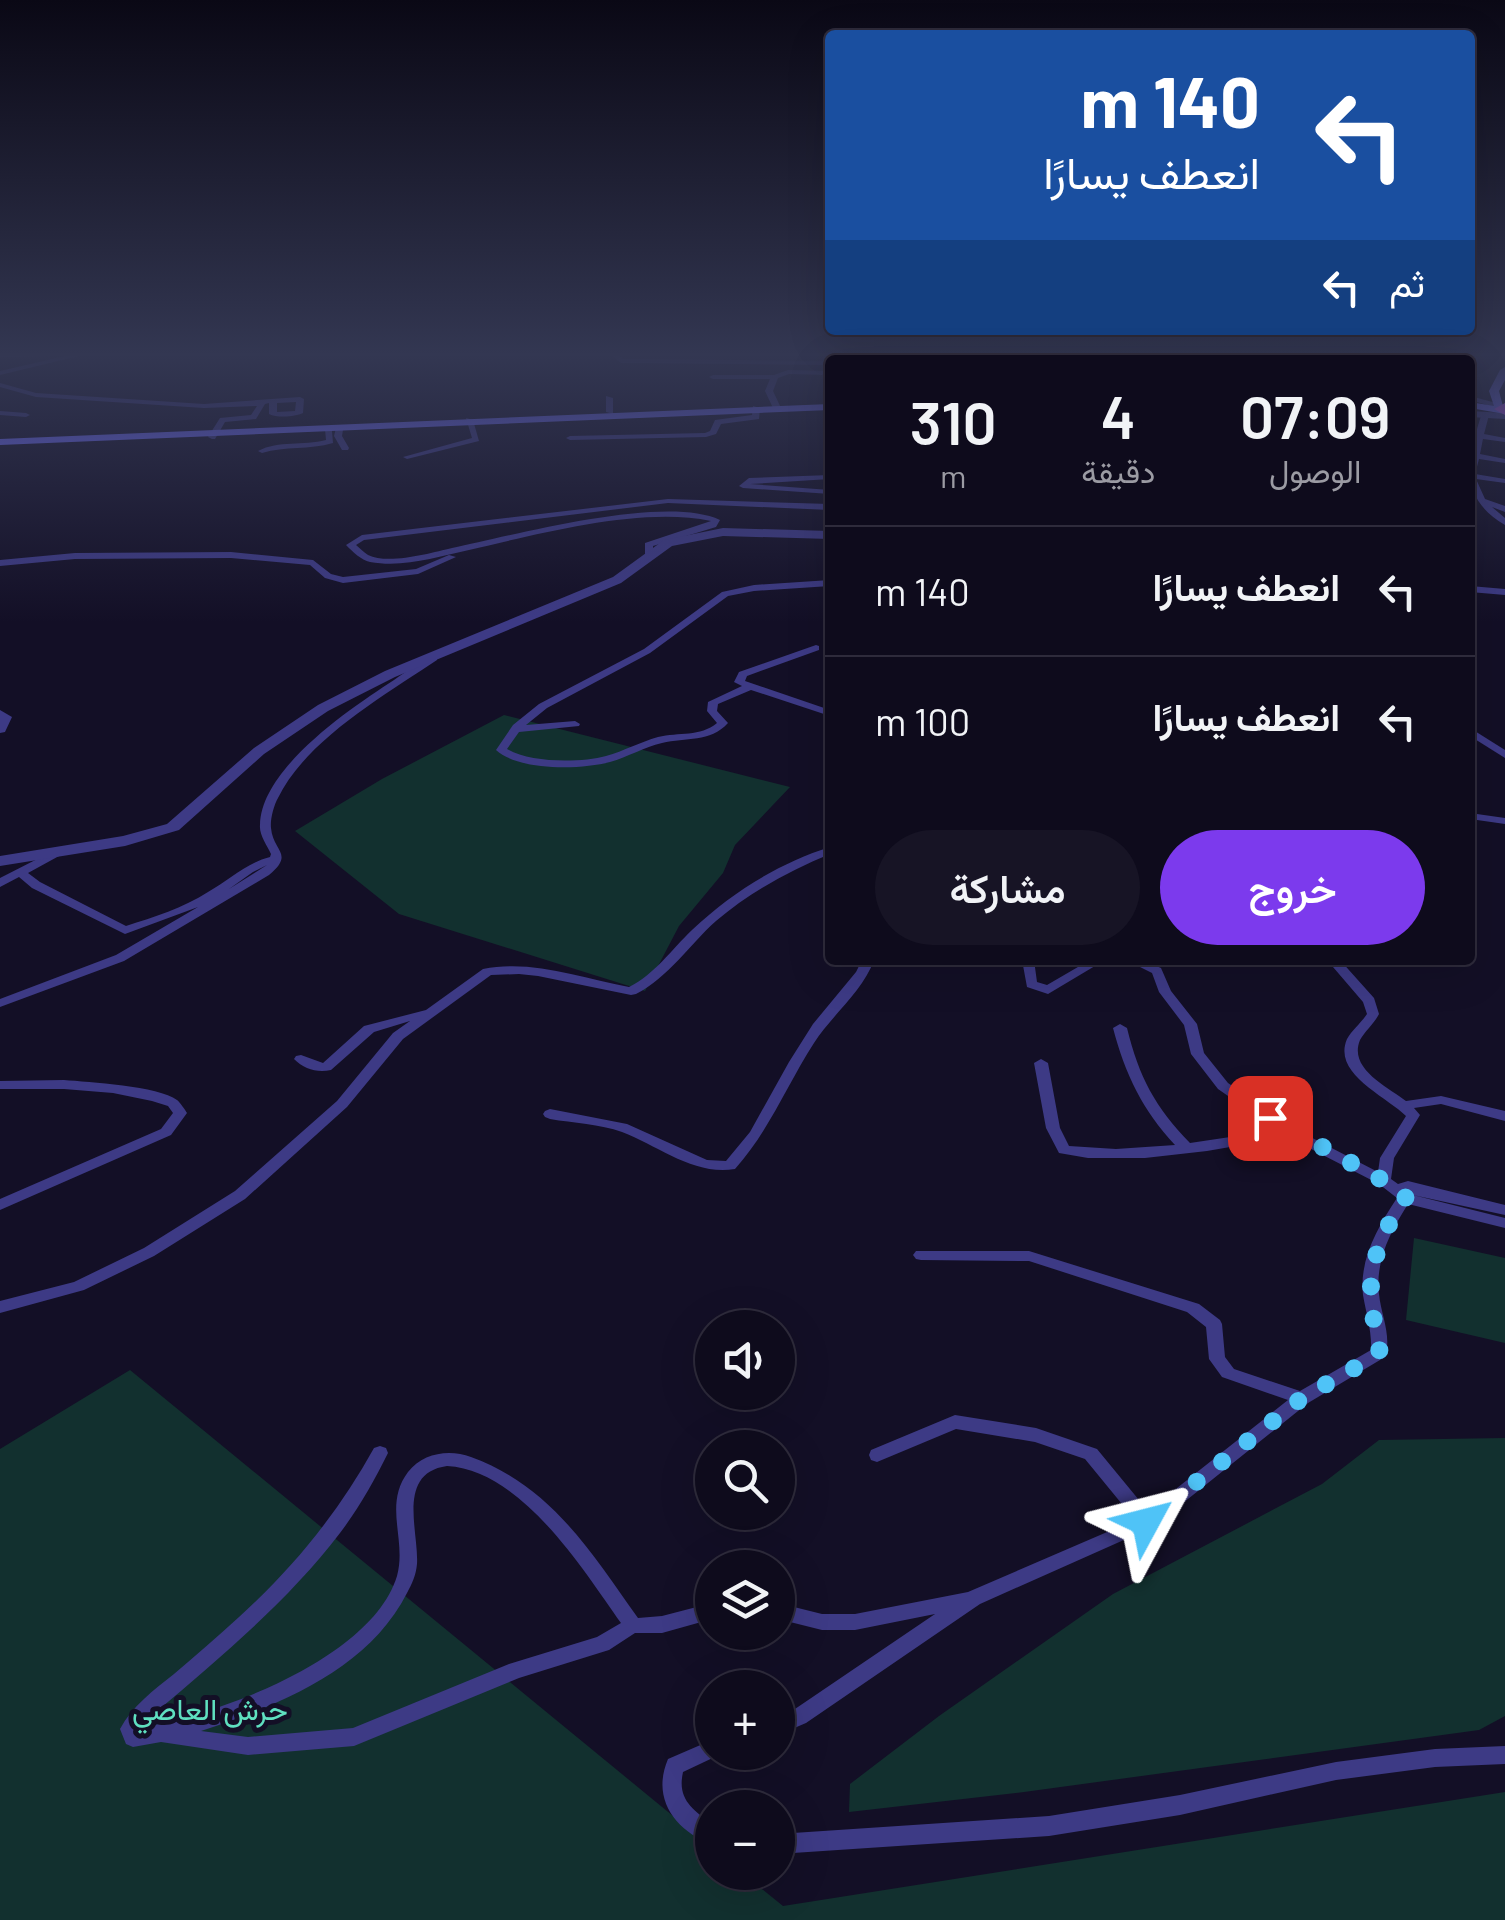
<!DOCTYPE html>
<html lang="ar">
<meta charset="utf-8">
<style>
:root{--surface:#0e0b1c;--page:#171425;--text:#f1f3f6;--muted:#9b9ba3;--line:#2e2b3b;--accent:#7c3aed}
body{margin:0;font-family:Barlow,Vazirmatn,sans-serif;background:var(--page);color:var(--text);direction:rtl;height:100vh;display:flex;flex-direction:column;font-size:38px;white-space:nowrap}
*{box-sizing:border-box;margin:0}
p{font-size:32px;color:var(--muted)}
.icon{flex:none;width:55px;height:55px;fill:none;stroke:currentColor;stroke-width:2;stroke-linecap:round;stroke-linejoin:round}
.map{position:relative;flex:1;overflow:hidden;direction:ltr}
.panel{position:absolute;left:825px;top:355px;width:650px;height:610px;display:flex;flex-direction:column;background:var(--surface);border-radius:10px;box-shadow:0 10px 40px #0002,0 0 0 2px var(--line);direction:rtl}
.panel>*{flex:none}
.banner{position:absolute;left:825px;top:30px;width:650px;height:305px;border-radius:10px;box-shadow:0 10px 40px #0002,0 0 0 2px var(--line);direction:rtl;background:#1a4fa0;color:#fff;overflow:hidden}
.controls{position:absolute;left:695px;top:1310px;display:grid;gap:20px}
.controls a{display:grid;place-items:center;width:100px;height:100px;border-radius:50%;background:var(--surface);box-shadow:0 10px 40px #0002,0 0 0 2px var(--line);font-size:50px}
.pin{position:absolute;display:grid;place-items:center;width:85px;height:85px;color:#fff;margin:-42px;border-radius:20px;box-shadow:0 5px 15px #0006}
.me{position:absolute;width:110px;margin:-55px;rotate:52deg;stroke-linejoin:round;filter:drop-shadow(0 0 8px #0008)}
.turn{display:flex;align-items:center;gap:35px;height:210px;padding:0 50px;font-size:45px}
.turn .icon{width:130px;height:130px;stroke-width:2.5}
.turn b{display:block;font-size:70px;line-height:85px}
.then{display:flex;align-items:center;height:95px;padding:0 50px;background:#0003;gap:20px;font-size:38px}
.eta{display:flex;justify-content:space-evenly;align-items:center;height:170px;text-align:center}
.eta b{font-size:60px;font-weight:600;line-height:70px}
.button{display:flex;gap:20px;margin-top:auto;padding:20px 50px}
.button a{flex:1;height:115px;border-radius:60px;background:var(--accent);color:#fff;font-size:40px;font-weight:600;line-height:115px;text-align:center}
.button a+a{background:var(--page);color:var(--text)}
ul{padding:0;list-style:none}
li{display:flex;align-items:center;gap:30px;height:130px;padding:0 50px;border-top:2px solid var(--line)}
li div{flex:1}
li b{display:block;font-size:38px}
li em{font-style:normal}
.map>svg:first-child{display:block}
.green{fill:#12302f}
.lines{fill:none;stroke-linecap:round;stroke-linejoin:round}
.minor{fill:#3d3a85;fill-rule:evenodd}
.tertiary{fill:#3d3a85;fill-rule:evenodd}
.secondary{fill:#6f6bff;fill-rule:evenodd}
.primary{fill:#c25bff;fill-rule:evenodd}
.route{stroke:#4fc3f7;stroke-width:18;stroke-dasharray:0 32.4}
.labels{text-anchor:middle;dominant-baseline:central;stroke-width:10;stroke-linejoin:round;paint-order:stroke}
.near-park-label{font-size:30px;fill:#5fe0c0;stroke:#130f26}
</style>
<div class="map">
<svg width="1505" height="1920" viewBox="0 0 1505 1920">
<rect width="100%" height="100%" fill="#130f26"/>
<g class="green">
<path d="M504,715L790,787L735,845L723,873L679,926L645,991L399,914L295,831L382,779Z"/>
<path d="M1414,1238L1505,1258V1343L1406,1320Z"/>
<path d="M130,1370L712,1848V1872L742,1873L783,1906L1505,1792V1920H0V1449Z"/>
<path d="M1505,1438V1716L1479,1730L1024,1792L849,1812L850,1784L939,1716L1113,1594L1322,1484L1379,1440Z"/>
</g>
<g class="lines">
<g class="minor">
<path d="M0,353H70V355L91,353L0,375V371L65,356L0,357Z"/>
<path d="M609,353H616L623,359L830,361V365L621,363Z"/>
<path d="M875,353H889L864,360H850Z"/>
<path d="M948,353H957L969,360H960Z"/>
<path d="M1052,353H1060L1068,360H1060Z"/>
<path d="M1379,353H1388L1399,360H1390Z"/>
<path d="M1454,356L1456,357V359L1446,360Z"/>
<path d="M788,370L830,371V375L789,374L778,378L773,391L781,408L777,410L773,408L765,391L770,379H713L709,377L713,375H774Z"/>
<path d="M0,383L36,393L204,404L300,397L304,399L303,413C295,417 277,418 269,414V403L265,404L256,419L225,422L215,439H212L208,437L220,418L251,415L257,406L204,408L36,397L0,387ZM296,402L295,411L277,412V403Z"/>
<path d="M606,396L613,398V414L606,412Z"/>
<path d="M1470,396L1500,404L1501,406L1497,408L1470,400Z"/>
<path d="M753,406L760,408L759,419L721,424L716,434L706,437L570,440L566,438L570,436L705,433L710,431L715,420L752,415Z"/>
<path d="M0,411L26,413L30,415L26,417L0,415Z"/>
<path d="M1482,413L1489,415L1484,434L1505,438V442L1483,439L1480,454L1505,459V463L1479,459L1475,474L1505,479V483L1476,479L1485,499L1505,506V512L1492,507L1505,518V525C1458,498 1467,459 1482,413Z"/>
<path d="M466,418L473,420L479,441L407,459L403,457L472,438Z"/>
<path d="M336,428L343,430L342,436L349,448L348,450H342L334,436Z"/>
<path d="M325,429L332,431L333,443C309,450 285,446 262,453L258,451C279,440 303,446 326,440Z"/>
<path d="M830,475V479L750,484L830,490V494L743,488L739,486L749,478Z"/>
<path d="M668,499L830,504V510L668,503L364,540L356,545C360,548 363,552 368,555C388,565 431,553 452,548C515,535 665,494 720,520L716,527L653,546V555L649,558L645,555V543L711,521C641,506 539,534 469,550C436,557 404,568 370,562C361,560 353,552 346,545L362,535Z"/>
<path d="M231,552L313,560L331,574L343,577L416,569L449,555L456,557L418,574L343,583L325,578L310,565L231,558L75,559L0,566V560L75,553Z"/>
<path d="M830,580V586L754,591L728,596L650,653L547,708L526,725L575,721L580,724L579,726L519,732L507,749C530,763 580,763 606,756C624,751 640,742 658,737C679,732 700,737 717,723L707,711L708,702L742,686L734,682L739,672L816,645L819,646V650L747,676L745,681L830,710V716L751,690L718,704L717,711L728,723C710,743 686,737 662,743C644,747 628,757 610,762C580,770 519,771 496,750L513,725L539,704L644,649L722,592L754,585Z"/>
<path d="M1470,586L1505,589V595L1470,592Z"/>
<path d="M434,655L437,656V660C385,695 306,740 278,798C274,805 270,819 271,828C273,852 295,853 269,875L124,961L0,1007V999L116,955L198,907L125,934L32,888L19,877L0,887V878L51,852H59L61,854L59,856L28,873L40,882L126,926C154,917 183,908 208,892C229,880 246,863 270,857L271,854C267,845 259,835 260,825C261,768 351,708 394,680C407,671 420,661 434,655ZM267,865L229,889L253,872Z"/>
<path d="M1470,728L1505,750V758L1470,736Z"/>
<path d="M1470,813L1505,818V824L1470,819Z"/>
<path d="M830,847V854C789,871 750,892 716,921C689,945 669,977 636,994L631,995L538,976L519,974L491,975L403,1039L347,1107L245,1199L154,1256L84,1290L0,1313V1301L74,1282L144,1248L235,1191L337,1101L393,1033L410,1021L374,1032L331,1070C317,1073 304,1069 294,1059L296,1056L301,1055L323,1063L364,1026L426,1010L483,969C532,959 581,978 629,987C655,974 671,950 692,930C731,893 779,863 830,847Z"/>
<path d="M862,960H874C863,991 832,1015 814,1043C787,1085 769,1131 735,1169C694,1176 659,1146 622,1132C600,1124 573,1123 550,1119L545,1117L543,1114L545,1111L550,1109L627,1124L707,1160L726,1161L750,1132L789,1062L813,1024L856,972Z"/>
<path d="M1022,960H1034L1037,982L1047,985L1090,960H1105L1048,994L1027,987Z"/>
<path d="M1126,960H1142L1161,968L1171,991L1197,1024L1204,1053L1228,1083L1295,1129L1378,1172L1380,1158L1406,1116C1386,1096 1332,1074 1347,1039C1352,1030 1361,1023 1367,1014L1363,1002L1327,960H1340L1374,998L1379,1014C1374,1024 1365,1031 1360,1040C1348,1069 1388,1087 1406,1101L1441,1096L1505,1111V1121L1441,1104L1414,1108L1420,1115L1394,1158L1391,1179L1398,1184L1408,1181L1505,1205V1215L1413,1195L1505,1218V1228L1408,1204C1391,1231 1375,1260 1379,1294C1381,1315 1392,1336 1385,1357L1308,1403L1153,1527L980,1604L806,1723L778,1735V1717L792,1711L935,1614L855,1630H822L778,1619V1603L822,1614H855L968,1592L1135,1520L1085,1459L1035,1442L956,1429L877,1462L871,1460L869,1455L871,1450L955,1415L1036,1428L1097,1449L1148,1511L1288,1400L1222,1377L1209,1359L1206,1327L1187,1312L1029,1261L921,1260L916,1259L913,1255L916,1251H1029L1199,1304L1220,1320L1222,1324L1225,1357L1234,1369L1300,1391L1371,1350C1372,1331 1366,1313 1363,1295C1359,1259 1378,1227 1397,1198L1379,1184L1288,1137L1207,1151L1145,1158H1088L1059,1153L1046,1128L1034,1063L1041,1059L1048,1063L1060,1128L1069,1146L1116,1149L1175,1145C1143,1111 1125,1074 1113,1028L1120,1024L1127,1028C1139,1077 1155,1107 1190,1143L1277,1130L1218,1089L1191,1054L1184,1025L1159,992L1152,973Z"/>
<path d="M64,1080C88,1082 159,1086 177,1100C179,1101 186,1111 187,1113L171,1135L0,1210V1199L161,1129L173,1113L168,1106L152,1101L113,1093L64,1089H0V1081Z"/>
<path d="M380,1446L386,1448L388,1453C374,1481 359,1508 340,1533C288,1601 221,1657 156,1712L144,1727C220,1714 372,1658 397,1576C407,1540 383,1505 408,1472C423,1453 449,1449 471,1457C551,1486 591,1552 638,1618L662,1616L712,1603V1619L662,1633H635L609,1650L519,1678L354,1746L248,1755L161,1742L133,1747L126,1744L120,1729C132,1706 154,1690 174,1674C196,1655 217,1637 239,1617C293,1568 338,1513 374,1448ZM447,1466C521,1470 582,1568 621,1623L597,1637L509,1664L353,1728L248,1737L201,1731C279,1705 368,1670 407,1593C412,1584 416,1575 417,1564C419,1532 396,1473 447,1466Z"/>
<path d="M712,1740V1752H720L719,1755L683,1772C677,1799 692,1809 712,1824V1845C675,1830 651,1799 668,1759Z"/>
<path d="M1505,1746V1764L1435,1767L1336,1780L1180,1815L1049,1836L778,1854V1834L1049,1816L1180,1795L1336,1762L1435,1749Z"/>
</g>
<g class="tertiary">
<path d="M1470,411L1505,413V419L1470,417Z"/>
<path d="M723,528L830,531V539L723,536L672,546L621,583L395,677L328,711L264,754L179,830L125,846L0,866V856L123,836L167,824L254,748L318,705L385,671L613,577L664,540Z"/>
<path d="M0,710L12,717L5,732L0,733Z"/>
</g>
<g class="secondary">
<path d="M1505,367V380L1499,391L1505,414L1470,408V402L1494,406L1489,391L1500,370Z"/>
<path d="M830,404V410L0,445V439Z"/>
</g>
<path class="primary" d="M1505,403V415L1494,409Z"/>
</g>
<linearGradient id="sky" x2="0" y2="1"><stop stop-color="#0a0815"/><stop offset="0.57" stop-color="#333752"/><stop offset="1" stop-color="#333752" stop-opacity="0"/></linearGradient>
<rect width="1505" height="622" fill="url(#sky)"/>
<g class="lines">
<path class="route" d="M1146,1522L1302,1398L1379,1354C1381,1339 1376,1330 1373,1316C1365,1272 1380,1233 1406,1198L1384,1181L1270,1118"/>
</g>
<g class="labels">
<g class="near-park-label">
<text x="210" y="1708">حرش العاصي</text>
</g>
</g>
</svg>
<div class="controls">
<a><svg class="icon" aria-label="sound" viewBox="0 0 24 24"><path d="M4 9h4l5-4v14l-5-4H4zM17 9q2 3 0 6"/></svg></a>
<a><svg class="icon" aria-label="search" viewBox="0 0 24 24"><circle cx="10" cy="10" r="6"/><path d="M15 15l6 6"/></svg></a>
<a><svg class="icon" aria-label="layers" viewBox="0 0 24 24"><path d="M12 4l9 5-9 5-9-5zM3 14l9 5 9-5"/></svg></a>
<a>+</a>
<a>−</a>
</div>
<div class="pin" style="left:1270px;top:1118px;background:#d93025"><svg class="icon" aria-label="arrive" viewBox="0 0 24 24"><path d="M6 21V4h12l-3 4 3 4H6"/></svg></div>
<svg class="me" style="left:1146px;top:1522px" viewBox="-20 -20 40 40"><path d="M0-17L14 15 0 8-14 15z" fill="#4fc3f7" stroke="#fff" stroke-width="4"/></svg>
<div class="banner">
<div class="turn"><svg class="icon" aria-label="left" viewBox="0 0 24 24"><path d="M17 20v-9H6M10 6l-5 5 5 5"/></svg><div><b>140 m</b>انعطف يسارًا</div></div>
<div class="then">ثم<svg class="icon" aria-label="left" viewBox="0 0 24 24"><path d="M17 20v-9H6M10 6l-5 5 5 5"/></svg></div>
</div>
<section class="panel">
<div class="eta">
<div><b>07:09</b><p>الوصول</p></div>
<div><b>4</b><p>دقيقة</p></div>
<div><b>310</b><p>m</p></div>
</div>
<ul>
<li><svg class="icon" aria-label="left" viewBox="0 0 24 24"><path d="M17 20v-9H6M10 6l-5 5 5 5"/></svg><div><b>انعطف يسارًا</b></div><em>140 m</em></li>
<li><svg class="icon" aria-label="left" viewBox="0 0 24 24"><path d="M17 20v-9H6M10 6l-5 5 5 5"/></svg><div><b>انعطف يسارًا</b></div><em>100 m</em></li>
</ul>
<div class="button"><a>خروج</a><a>مشاركة</a></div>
</section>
</div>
